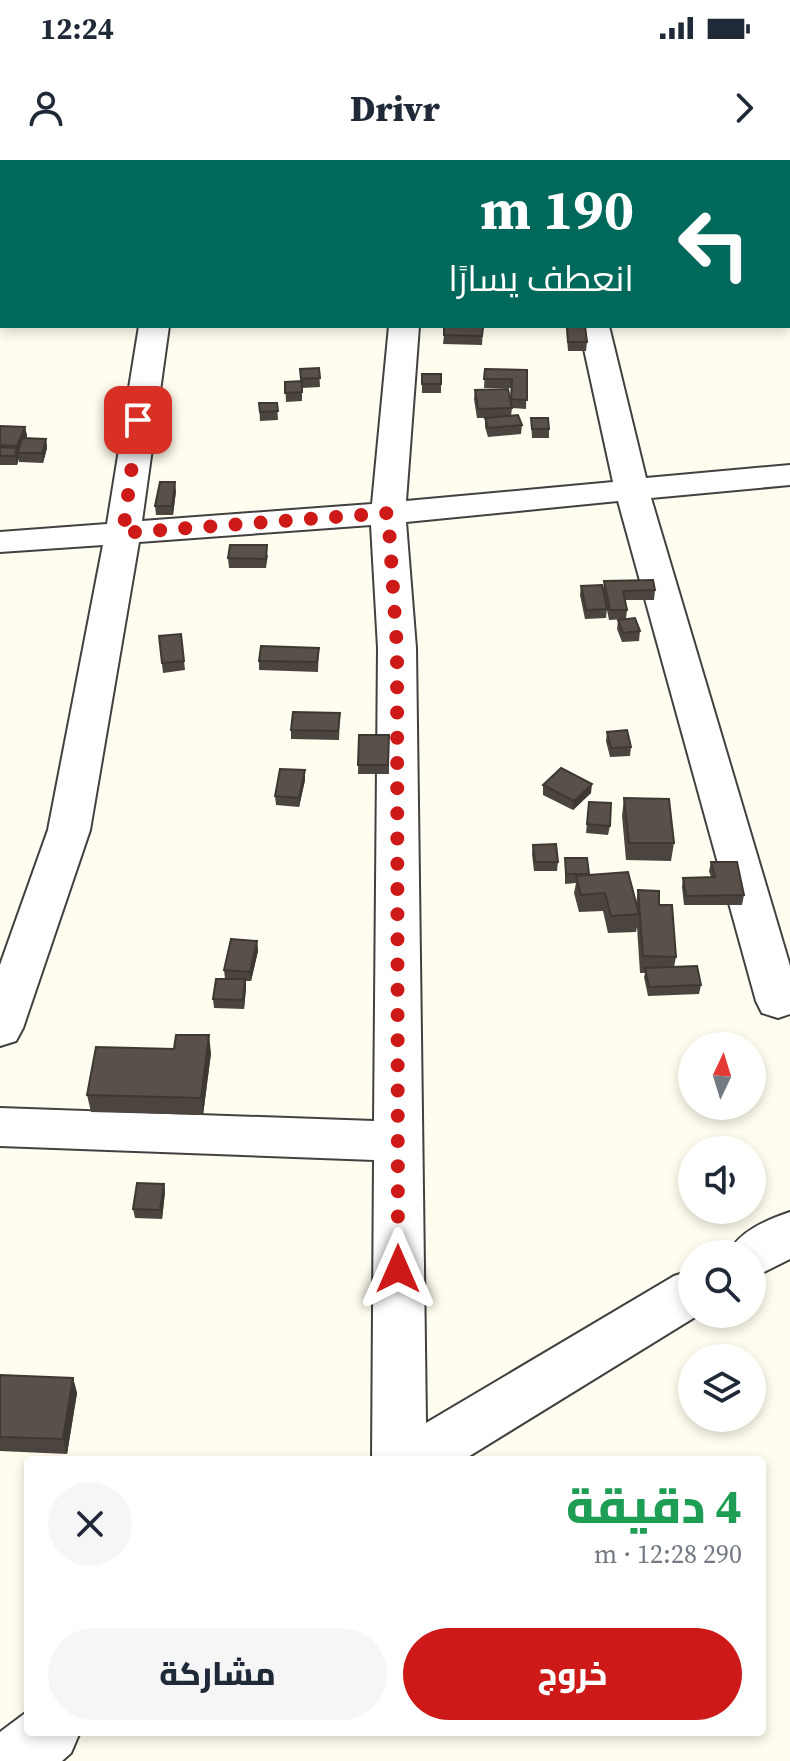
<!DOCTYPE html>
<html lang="ar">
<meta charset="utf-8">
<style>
:root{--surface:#fff;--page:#f6f6f7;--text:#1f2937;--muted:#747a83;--accent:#cd1917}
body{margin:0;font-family:"Source Serif 4",Cairo,serif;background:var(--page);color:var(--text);direction:rtl;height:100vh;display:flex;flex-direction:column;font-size:30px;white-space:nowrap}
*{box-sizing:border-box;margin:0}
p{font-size:26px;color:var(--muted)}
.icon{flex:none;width:44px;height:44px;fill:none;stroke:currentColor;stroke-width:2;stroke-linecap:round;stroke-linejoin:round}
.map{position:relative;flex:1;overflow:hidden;direction:ltr}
.drawer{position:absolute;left:24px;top:1296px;width:742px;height:280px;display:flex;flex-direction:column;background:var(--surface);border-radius:8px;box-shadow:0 4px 12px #0003;direction:rtl}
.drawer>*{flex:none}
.guide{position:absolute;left:0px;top:0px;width:790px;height:168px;box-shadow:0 4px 12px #0003;direction:rtl;background:#00695c;color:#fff;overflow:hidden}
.needle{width:52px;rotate:4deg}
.buttons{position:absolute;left:678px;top:872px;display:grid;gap:16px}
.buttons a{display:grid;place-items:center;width:88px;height:88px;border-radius:50%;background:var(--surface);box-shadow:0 4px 12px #0003;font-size:40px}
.pin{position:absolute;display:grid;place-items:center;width:68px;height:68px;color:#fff;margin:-34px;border-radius:16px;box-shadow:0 4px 12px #0006}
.me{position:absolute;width:88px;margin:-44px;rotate:0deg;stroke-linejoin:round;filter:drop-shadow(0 0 6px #0008)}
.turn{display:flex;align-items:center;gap:28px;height:168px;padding:0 24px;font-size:36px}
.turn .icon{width:104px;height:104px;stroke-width:2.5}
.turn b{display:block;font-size:56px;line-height:68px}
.round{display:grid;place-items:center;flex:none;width:84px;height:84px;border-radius:42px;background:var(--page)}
.headline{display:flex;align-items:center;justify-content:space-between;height:136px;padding:0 24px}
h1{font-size:48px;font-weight:800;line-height:60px;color:#1e9e55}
.action{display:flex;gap:16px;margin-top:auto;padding:16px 24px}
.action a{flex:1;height:92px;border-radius:48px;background:var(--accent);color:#fff;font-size:32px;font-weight:800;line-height:92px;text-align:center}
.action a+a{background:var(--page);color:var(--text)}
.status{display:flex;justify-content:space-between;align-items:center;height:56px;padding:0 40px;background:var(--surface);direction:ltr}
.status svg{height:22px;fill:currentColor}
header{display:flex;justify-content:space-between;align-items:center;height:104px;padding:0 24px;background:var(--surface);font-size:36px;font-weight:800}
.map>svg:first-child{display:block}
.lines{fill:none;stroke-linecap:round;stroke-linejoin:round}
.minor-casing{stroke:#414141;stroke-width:4}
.minor{fill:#fff;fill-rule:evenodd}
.wall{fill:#4c453f}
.shaded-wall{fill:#3e3833}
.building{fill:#585049;stroke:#3e3833;stroke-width:2}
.route{stroke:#cd1917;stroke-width:14;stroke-dasharray:0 25.2}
</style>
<div class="status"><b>12:24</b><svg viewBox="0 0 49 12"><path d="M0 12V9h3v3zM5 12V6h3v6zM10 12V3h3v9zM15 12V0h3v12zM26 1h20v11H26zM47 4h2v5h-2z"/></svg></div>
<header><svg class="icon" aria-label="forward" viewBox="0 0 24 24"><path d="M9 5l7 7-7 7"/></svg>Drivr<svg class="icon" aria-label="person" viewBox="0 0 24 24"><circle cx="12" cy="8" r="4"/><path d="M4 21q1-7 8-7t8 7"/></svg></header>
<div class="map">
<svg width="790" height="1601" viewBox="0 0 790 1601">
<rect width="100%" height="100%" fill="#fffdef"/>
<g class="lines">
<g class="minor-casing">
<g id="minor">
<rect x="554" y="0" width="26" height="2"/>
<rect x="0" y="110" width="2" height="18"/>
<path d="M139,166H169L142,361L372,344L389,166H419L406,341L613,322L579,166H609L646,318L790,305V325L651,338L790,806V854L778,858L762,853L756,841L618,341L406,362L416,488L426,1263L674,1116L692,1110V1154H700L463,1300H372L374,1000L0,986V948L374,961L378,488L371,365L139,382L90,670L23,868L16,881L0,886V805L48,670L103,385L0,392V372L107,364Z"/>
<path d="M790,1052V1099L752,1118V1094H728C739,1071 767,1060 790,1052Z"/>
<path d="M28,1551V1572H80L71,1593L62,1601H0V1572Z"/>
</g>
</g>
<use href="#minor" class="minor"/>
</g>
<g class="wall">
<path d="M475,0H506L505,2H475Z"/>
<path d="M566,166L587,182L586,191H568Z"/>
<path d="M483,167L482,185L443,184L444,175Z"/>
<path d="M319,208L320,227L302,228V241L286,242L285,222L301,221L300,209Z"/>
<path d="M485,209L527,210L526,249L512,248L511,256L522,265L521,274L488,277L485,267V258H493H477L474,239L475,230L511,243V228H484Z"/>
<rect x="422" y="214" width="19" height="19"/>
<path d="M259,243H277L278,260L260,261Z"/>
<path d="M531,258L549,269V278H532Z"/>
<path d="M0,266L25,267L27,276L26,278L46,279L47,288L43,303L19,302V298L17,305H0Z"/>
<path d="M176,331L173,355H156L155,346Z"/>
<path d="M268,395L266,408H229L228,398Z"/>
<path d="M604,421L655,430L654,440H625L627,450L626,459L609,460L603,430Z"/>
<path d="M581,426L607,449L606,458L585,459L580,435Z"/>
<path d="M618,460L640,471L639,481L622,482L617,469Z"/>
<path d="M181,474L185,510L163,513L159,476Z"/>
<path d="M319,488L318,512L259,510V501Z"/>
<path d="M340,553L339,580L291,579V570Z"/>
<path d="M607,572L631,587L630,596L610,597L606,581Z"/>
<path d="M359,575H389V614H358Z"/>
<path d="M305,620L299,647L276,645L275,636Z"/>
<path d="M543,625L591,633L573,650L543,635Z"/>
<path d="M624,638L674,683L671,701L626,700L622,656Z"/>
<path d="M589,642L610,666L608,675L586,673Z"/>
<path d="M533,685L558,702L557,711H534L532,694Z"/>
<path d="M565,698L636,744L638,730L659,745L676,797L674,807L701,825L699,834L648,836L644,817L645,813H640L637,767L636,772L608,773L603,751L579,752L574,733L576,723L565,724Z"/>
<path d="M711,702L744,735L742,745H684L682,727L683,718L711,717L709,711Z"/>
<path d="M257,781L258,791L251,821H246V828L244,849L214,848L213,839L225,819L224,810Z"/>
<path d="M211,893L203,955L91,952L87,935Z"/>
<path d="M164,1024L165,1032L162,1059L135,1058L133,1049Z"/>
<path d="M0,1215L73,1218L77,1233L67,1294L0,1291Z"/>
</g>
<g class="shaded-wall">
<path d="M25,267L27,276L20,293H18L19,298L17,305L15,296L17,286Z"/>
<path d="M46,279L47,288L43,303L42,293Z"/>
<path d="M175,322L176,331L173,355L172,346Z"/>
<path d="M305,610V620L299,647V638Z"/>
<path d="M592,624L591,633L573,650L574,641Z"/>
<path d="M257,781L258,791L251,821L250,812Z"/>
<path d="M245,819L246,828L244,849L243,840Z"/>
<path d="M209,875L211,893L203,955L201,938Z"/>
<path d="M164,1024L165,1032L162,1059L160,1050Z"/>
<path d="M73,1218L77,1233L67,1294L63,1279Z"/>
</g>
<g class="building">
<path d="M444,166L483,167L482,176L444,175Z"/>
<path d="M567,166H585L587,182H568Z"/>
<path d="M319,208L320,218L301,219L300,209Z"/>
<path d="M485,209L527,210V240L511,239L512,219H484Z"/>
<rect x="422" y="214" width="19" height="10"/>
<path d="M302,221V232L285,233V222Z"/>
<path d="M508,229L512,248L478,249L475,230Z"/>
<path d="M259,243H277L278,251L260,252Z"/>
<path d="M518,255L522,265L488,268L485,258Z"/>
<path d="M531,258H548L549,269H532Z"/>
<path d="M0,266L25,267L17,286L0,285Z"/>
<path d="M22,278L46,279L42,293H18Z"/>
<path d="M0,287L17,288L15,296H0Z"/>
<path d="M160,322H175L172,346H155Z"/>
<path d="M230,385H267L266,399L228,398Z"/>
<path d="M653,420L655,430L623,431L627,450H610L604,421Z"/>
<path d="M602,425L607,449L586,450L581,426Z"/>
<path d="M635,458L640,471L623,473L618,460Z"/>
<path d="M181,474L184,501L162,503L159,476Z"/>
<path d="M261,486L319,488L317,502L259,501Z"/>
<path d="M293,552L340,553L338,571L291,570Z"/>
<path d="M627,570L631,587L611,588L607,572Z"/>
<path d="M359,575H389L388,605H358Z"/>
<path d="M561,608L592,624L574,641L543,625Z"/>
<path d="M280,609L305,610L299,638L275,636Z"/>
<path d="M624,638L669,639L674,683H629Z"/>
<path d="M589,642L611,643L610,666L587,664Z"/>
<path d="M556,684L558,702H535L533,685Z"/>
<path d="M565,698H587L589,714H566Z"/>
<path d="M711,702H737L744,735L686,736L683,718L715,717Z"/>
<path d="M628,712L639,754L611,756L605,733L581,735L576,716Z"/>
<path d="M638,730L659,731V745H672L676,797L643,796Z"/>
<path d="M231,779L257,781L250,812L224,810Z"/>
<path d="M697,806L701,825L649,827L645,808Z"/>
<path d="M216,819H245L243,840L213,839Z"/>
<path d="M176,875H209L201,938L87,935L96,887L174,889Z"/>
<path d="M137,1023L164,1024L160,1050L133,1049Z"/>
<path d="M0,1215L73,1218L63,1279L0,1277Z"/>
</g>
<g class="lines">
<path class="route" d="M138,260L123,373L388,353L397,488L398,1109"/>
</g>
</svg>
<div class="buttons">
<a><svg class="needle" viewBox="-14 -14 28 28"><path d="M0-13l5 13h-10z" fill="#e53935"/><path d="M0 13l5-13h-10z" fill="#747a83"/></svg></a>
<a><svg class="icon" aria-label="sound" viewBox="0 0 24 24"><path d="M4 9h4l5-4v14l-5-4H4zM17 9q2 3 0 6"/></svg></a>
<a><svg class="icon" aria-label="search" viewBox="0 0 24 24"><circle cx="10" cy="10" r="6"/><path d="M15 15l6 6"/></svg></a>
<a><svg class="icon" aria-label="layers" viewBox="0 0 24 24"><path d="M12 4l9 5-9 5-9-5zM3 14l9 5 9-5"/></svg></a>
</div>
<div class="pin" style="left:138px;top:260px;background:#d93025"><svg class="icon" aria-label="arrive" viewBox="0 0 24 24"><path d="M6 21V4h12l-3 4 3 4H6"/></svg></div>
<svg class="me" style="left:398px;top:1109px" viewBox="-20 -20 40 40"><path d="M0-17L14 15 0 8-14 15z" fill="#cd1917" stroke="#fff" stroke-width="4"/></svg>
<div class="guide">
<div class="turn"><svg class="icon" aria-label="left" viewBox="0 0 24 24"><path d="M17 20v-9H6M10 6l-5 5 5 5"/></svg><div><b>190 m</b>انعطف يسارًا</div></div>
</div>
<section class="drawer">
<div class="headline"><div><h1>4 دقيقة</h1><p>290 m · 12:28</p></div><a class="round"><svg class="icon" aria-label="close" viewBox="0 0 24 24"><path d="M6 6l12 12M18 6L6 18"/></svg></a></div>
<div class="action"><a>خروج</a><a>مشاركة</a></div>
</section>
</div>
